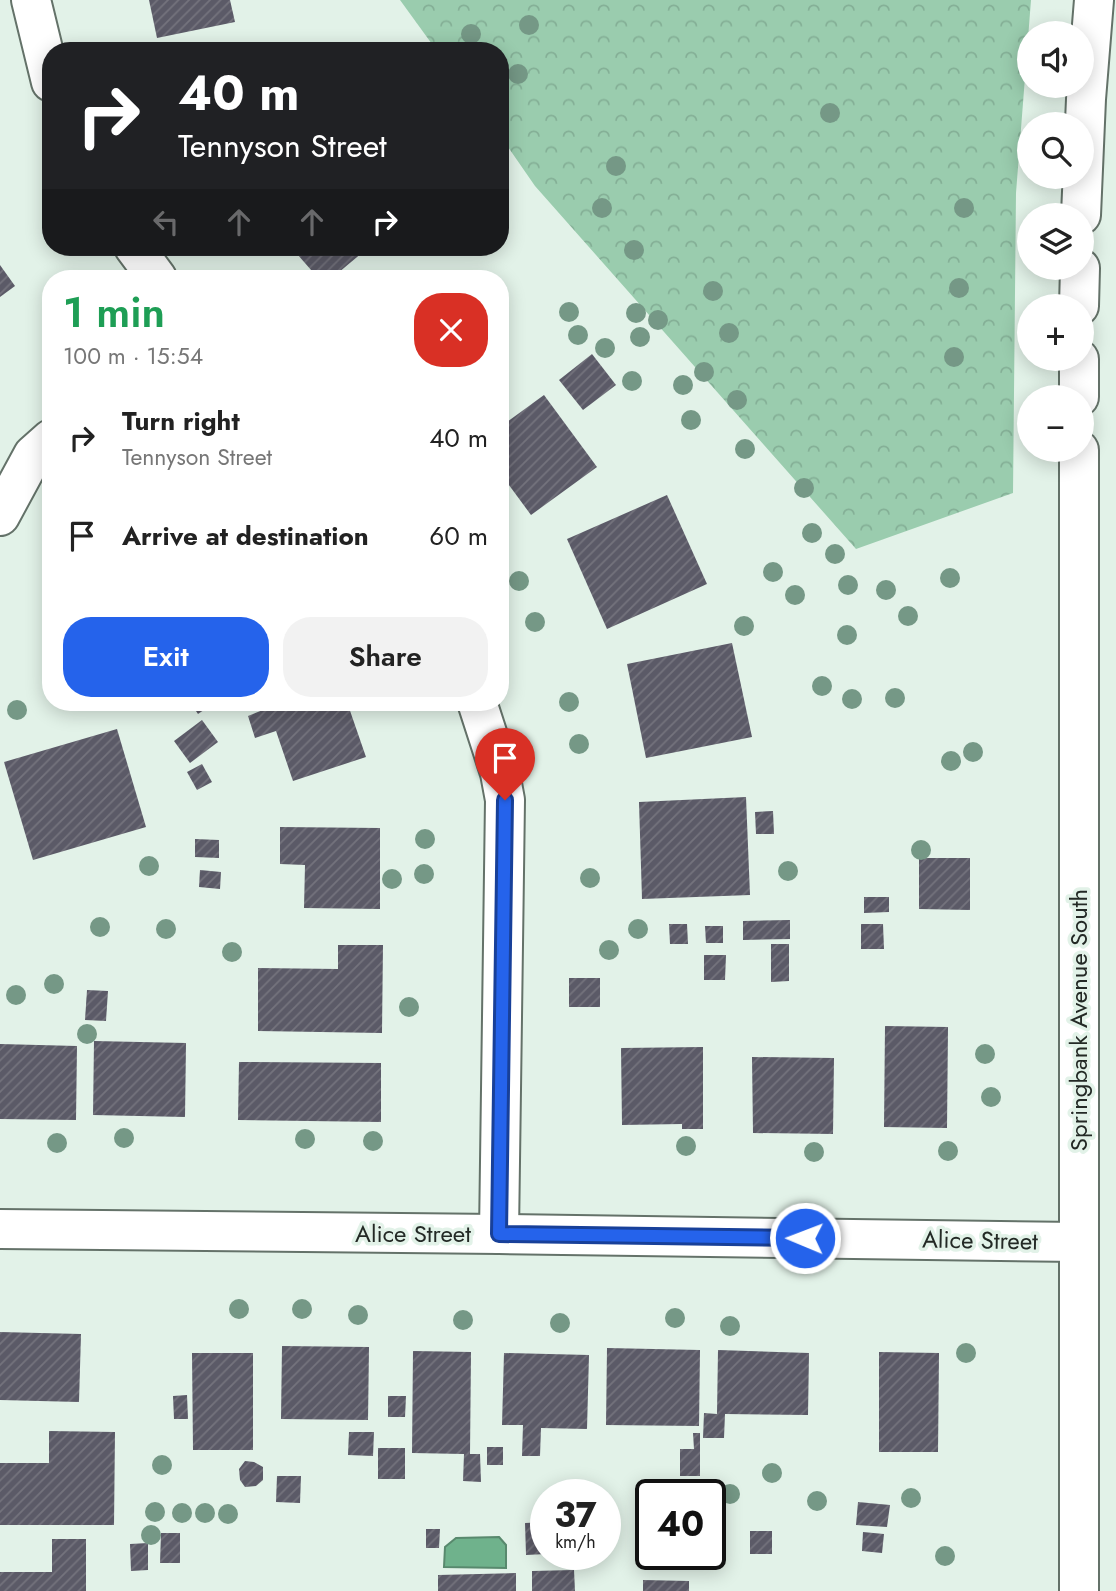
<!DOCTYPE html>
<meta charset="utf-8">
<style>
:root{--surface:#fff;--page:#f2f2f2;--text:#222;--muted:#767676;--accent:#2563eb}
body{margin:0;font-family:Jost,sans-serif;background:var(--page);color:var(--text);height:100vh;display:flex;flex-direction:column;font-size:26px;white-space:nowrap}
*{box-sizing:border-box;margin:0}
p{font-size:23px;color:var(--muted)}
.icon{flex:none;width:38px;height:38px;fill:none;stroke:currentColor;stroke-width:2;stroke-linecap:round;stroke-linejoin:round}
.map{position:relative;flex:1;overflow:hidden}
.panel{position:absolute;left:42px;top:270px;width:467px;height:441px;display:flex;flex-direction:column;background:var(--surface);border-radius:28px;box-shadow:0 4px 18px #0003}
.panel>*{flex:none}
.banner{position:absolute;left:42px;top:42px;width:467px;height:214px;border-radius:28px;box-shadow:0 4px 18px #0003;background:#202124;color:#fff;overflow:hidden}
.fabs{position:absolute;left:1017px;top:21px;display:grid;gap:14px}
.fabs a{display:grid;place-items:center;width:77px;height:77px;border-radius:50%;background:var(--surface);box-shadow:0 4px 18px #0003;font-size:35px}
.speed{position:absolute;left:530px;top:1479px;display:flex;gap:14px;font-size:35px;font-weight:700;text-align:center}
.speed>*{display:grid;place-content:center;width:91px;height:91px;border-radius:50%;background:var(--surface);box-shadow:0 4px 18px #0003;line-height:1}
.speed small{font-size:18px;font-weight:400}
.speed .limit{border:4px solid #111;border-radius:10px;background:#fff;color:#111}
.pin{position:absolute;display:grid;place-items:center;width:60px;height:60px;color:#fff;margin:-72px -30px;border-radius:50% 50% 50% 0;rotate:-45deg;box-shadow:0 0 7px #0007}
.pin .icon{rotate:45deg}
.me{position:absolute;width:77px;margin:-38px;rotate:271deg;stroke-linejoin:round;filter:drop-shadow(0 0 5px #0008)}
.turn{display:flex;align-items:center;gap:24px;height:147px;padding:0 21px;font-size:32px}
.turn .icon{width:91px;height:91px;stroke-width:2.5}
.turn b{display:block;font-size:49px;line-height:60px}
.lanes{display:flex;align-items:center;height:66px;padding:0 21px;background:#0003;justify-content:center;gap:35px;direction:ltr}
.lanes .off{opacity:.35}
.round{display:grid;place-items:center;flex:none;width:74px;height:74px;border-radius:28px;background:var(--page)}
.overview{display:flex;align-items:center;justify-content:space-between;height:119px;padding:0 21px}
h1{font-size:42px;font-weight:600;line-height:52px;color:#1e9e55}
.cta{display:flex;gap:14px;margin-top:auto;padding:14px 21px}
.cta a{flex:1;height:80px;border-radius:28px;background:var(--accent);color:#fff;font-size:28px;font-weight:600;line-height:80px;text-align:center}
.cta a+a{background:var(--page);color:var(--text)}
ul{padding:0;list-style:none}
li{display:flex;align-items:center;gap:21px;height:98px;padding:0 21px}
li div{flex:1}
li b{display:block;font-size:26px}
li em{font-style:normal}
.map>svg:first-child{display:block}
.forest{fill:url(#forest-crowns)}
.water{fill:#6fb28c;stroke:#58896d;stroke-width:2}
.building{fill:url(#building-hatch)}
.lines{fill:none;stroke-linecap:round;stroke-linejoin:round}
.minor-casing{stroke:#647269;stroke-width:42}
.tertiary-casing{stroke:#647269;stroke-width:42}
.secondary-casing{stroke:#647269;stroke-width:42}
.minor{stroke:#fff;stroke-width:38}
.tertiary{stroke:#fff;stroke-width:38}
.secondary{stroke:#fff;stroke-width:38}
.tree{fill:#759886}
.route-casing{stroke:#184099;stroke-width:18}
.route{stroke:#2563eb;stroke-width:12}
.labels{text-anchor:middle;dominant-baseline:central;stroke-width:7;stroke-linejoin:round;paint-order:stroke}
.street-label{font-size:24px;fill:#232925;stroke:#e2f2e8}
</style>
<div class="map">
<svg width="1116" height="1591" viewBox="0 0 1116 1591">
<defs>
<pattern id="forest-crowns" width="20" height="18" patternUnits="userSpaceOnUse" patternTransform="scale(1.75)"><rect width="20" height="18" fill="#9accae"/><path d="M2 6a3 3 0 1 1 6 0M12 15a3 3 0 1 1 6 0" fill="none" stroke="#84af96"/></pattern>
<pattern id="building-hatch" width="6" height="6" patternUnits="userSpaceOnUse" patternTransform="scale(1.75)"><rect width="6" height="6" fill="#5b5a67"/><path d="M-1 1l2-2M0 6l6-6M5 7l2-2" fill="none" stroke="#74737d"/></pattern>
</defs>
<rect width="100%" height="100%" fill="#e2f2e8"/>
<path class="forest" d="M400,0H1031L1016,193L1013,493L856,549L535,186L501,137L500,51H437Z"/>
<path class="water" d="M499,1537L506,1545V1568L444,1567L445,1547L456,1538Z"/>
<g class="building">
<path d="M149,0H230L235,22L157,38Z"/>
<path d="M291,247H369L332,278H318Z"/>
<path d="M0,265L15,286L0,297Z"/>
<path d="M592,354L616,385L583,410L559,380Z"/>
<path d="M544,395L597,467L531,515L500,473V427Z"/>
<path d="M667,495L707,584L607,629L567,539Z"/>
<path d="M732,643L752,737L646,758L627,664Z"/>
<path d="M190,702H216L198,714Z"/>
<path d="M277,702H347L366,757L293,781L276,731L255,738L248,716L268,708L266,705Z"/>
<path d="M202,720L218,742L190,763L174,741Z"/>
<path d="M117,729L146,827L33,860L4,762Z"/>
<path d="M202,764L212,782L197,790L187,772Z"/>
<path d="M746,797L750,895L642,899L639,802Z"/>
<path d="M773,811L774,834H756L755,812Z"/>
<path d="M280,827L380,828V909L304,908L305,865L280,864Z"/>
<path d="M195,839L219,840V858L195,857Z"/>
<path d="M919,858H970V910L919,909Z"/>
<path d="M200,870L221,872L220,889L199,887Z"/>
<path d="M864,897H889V912L864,913Z"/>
<path d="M790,920V939L743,940V921Z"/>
<path d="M669,924H687L688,944H670Z"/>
<path d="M861,924H883L884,949H861Z"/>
<path d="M705,926H723V943H706Z"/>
<path d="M771,944H789V981L771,982Z"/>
<path d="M338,945H383L382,1033L258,1031V968L338,969Z"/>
<path d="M704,955H726L725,980H704Z"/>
<rect x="569" y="978" width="31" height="29"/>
<path d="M87,990L108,991L106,1021L85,1020Z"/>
<path d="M885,1026L948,1027L947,1128L884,1127Z"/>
<path d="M94,1041L186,1043L185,1117L93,1115Z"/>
<path d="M0,1044L77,1046L76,1120L0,1119Z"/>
<path d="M703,1047V1129H682V1124L622,1125L621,1048Z"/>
<path d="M752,1057L834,1058L833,1134L753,1133Z"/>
<path d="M239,1062L381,1063V1122L238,1120Z"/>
<path d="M0,1332L81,1334L79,1402L0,1400Z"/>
<path d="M282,1346L369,1347L368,1420L281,1419Z"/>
<path d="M607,1348L700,1350L699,1426L606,1425Z"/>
<path d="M718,1350L809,1353L808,1415L725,1414L724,1438H703L704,1413L717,1414Z"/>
<path d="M413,1351L471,1352L470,1454H480L481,1482L463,1481L464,1454L412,1453Z"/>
<path d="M879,1352L939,1353L938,1452H879Z"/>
<path d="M192,1353H253V1450H193Z"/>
<path d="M504,1353L589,1355L587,1429L541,1428L540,1456H522L523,1425H502Z"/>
<path d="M187,1395L188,1419H174L173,1396Z"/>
<path d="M388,1396H406L405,1417H388Z"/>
<path d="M49,1431L115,1432L114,1525H0V1463H49Z"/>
<path d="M349,1432H374L373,1456L348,1455Z"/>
<path d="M693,1433H700V1476H680V1449H694Z"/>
<rect x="487" y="1447" width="16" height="18"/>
<rect x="378" y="1448" width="27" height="31"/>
<path d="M245,1461L254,1462L263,1467V1480L256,1486L245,1487L240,1480L239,1469Z"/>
<path d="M277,1476H301L300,1503L276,1502Z"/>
<path d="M858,1502L890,1505L887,1527L856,1525Z"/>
<path d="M545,1522L546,1554L526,1555L525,1523Z"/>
<rect x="638" y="1522" width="13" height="34"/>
<path d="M426,1529H440L439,1548H426Z"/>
<rect x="750" y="1531" width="22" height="23"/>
<path d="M863,1532L884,1534L882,1553L862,1551Z"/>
<path d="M161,1533H180V1563H160Z"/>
<path d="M52,1539H86V1591H0V1572H52Z"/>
<path d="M148,1543V1570L131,1571L130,1544Z"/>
<path d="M574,1570L575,1591H532V1571Z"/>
<path d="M516,1573V1591H438V1575Z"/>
<path d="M643,1580L689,1581V1591H643Z"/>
</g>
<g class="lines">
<g class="minor-casing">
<g id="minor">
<path d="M31,0L51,82"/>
<path d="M134,247L157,278"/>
<path d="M0,516L33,455L51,439"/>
<path d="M477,702L500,773L505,800L499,1234"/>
</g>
</g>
<g class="tertiary-casing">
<path id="tertiary" d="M0,1229L499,1234L1078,1242"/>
</g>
<g class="secondary-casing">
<g id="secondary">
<path d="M1081,215L1086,99L1094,0"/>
<path d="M1079,306L1080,268"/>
<path d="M1079,397V359"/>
<path d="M1079,1591V450"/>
</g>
</g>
<use href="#minor" class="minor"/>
<use href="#tertiary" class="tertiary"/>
<use href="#secondary" class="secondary"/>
</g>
<g class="tree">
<circle cx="529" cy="25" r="10"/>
<circle cx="471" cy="34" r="10"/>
<circle cx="518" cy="74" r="10"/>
<circle cx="830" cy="113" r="10"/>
<circle cx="616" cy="166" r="10"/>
<circle cx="602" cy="208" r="10"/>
<circle cx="964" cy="208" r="10"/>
<circle cx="634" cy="250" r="10"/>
<circle cx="959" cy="288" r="10"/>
<circle cx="713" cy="291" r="10"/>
<circle cx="569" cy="312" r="10"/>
<circle cx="636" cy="313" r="10"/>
<circle cx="658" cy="320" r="10"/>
<circle cx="729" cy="333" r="10"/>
<circle cx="578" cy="335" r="10"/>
<circle cx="640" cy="337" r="10"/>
<circle cx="605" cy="348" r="10"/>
<circle cx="954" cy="357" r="10"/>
<circle cx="704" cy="372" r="10"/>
<circle cx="632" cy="381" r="10"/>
<circle cx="683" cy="385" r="10"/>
<circle cx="737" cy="400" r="10"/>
<circle cx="691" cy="420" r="10"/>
<circle cx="745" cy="449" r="10"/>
<circle cx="804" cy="488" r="10"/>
<circle cx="812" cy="533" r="10"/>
<circle cx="835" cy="554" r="10"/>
<circle cx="773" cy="572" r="10"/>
<circle cx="950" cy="578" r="10"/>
<circle cx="519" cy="581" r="10"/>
<circle cx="848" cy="585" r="10"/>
<circle cx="886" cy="590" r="10"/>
<circle cx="795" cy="595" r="10"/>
<circle cx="908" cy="616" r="10"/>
<circle cx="535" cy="622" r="10"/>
<circle cx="744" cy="626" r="10"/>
<circle cx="847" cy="635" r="10"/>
<circle cx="822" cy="686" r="10"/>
<circle cx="895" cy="698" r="10"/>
<circle cx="852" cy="699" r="10"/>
<circle cx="569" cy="702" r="10"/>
<circle cx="17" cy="710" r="10"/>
<circle cx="579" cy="744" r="10"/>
<circle cx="973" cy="752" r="10"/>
<circle cx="951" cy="761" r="10"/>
<circle cx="425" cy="839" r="10"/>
<circle cx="921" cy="850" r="10"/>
<circle cx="149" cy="866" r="10"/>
<circle cx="788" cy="871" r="10"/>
<circle cx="424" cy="874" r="10"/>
<circle cx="590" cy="878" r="10"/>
<circle cx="392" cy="879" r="10"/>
<circle cx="100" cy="927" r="10"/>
<circle cx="166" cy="929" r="10"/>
<circle cx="638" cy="929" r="10"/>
<circle cx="609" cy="950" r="10"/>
<circle cx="232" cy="952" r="10"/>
<circle cx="54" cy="984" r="10"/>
<circle cx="16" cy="995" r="10"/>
<circle cx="409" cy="1007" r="10"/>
<circle cx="87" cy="1034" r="10"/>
<circle cx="985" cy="1054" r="10"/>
<circle cx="991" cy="1097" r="10"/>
<circle cx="124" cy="1138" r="10"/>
<circle cx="305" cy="1139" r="10"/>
<circle cx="373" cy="1141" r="10"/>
<circle cx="57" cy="1143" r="10"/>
<circle cx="686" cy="1146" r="10"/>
<circle cx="948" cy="1151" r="10"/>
<circle cx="814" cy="1152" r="10"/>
<circle cx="239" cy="1309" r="10"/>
<circle cx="302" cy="1309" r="10"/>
<circle cx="358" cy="1315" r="10"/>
<circle cx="675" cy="1318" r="10"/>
<circle cx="463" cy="1320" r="10"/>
<circle cx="560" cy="1323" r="10"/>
<circle cx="730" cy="1326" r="10"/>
<circle cx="966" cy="1353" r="10"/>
<circle cx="162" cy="1465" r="10"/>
<circle cx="772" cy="1473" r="10"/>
<circle cx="730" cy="1494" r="10"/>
<circle cx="911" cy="1498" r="10"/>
<circle cx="817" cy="1501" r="10"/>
<circle cx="155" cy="1512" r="10"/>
<circle cx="182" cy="1513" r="10"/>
<circle cx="205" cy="1513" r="10"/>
<circle cx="228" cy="1514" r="10"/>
<circle cx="151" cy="1535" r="10"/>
<circle cx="945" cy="1556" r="10"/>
</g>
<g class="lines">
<g class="route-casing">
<path id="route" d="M505,800L499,1234L805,1238"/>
</g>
<use href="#route" class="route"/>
</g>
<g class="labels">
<g class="street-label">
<text transform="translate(1078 1020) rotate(-90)">Springbank Avenue South</text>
<text x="413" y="1233">Alice Street</text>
<text transform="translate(980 1240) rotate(1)">Alice Street</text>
</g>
</g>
</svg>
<div class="fabs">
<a><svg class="icon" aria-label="sound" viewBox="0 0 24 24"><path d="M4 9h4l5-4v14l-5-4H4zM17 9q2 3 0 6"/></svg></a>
<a><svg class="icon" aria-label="search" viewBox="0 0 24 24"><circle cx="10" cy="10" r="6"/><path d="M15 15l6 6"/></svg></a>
<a><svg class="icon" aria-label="layers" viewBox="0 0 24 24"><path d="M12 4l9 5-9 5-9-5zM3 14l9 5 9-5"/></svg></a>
<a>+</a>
<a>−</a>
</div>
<div class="speed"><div>37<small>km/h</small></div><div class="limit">40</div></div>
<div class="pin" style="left:505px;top:800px;background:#d93025"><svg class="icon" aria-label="arrive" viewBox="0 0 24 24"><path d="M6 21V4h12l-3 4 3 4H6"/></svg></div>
<svg class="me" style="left:805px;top:1238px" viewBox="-20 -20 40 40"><circle r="17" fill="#2563eb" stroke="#fff" stroke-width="3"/><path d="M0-11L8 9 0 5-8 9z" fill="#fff"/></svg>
<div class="banner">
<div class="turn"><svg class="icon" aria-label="right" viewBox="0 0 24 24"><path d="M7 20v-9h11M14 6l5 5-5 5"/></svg><div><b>40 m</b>Tennyson Street</div></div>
<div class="lanes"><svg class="icon off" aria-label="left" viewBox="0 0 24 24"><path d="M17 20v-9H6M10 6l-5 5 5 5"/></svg><svg class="icon off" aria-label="ahead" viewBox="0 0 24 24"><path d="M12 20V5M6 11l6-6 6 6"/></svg><svg class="icon off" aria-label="ahead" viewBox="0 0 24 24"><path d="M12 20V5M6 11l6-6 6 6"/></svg><svg class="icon" aria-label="right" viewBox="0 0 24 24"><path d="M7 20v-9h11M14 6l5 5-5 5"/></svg></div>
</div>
<section class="panel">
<div class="overview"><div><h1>1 min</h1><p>100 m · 15:54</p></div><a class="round" style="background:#d93025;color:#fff"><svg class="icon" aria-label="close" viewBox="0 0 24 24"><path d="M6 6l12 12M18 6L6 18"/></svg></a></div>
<ul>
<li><svg class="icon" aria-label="right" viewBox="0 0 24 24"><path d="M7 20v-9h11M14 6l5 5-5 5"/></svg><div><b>Turn right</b><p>Tennyson Street</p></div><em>40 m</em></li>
<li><svg class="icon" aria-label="arrive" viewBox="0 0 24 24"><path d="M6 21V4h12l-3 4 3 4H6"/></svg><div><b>Arrive at destination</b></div><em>60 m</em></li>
</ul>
<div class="cta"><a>Exit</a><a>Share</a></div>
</section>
</div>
